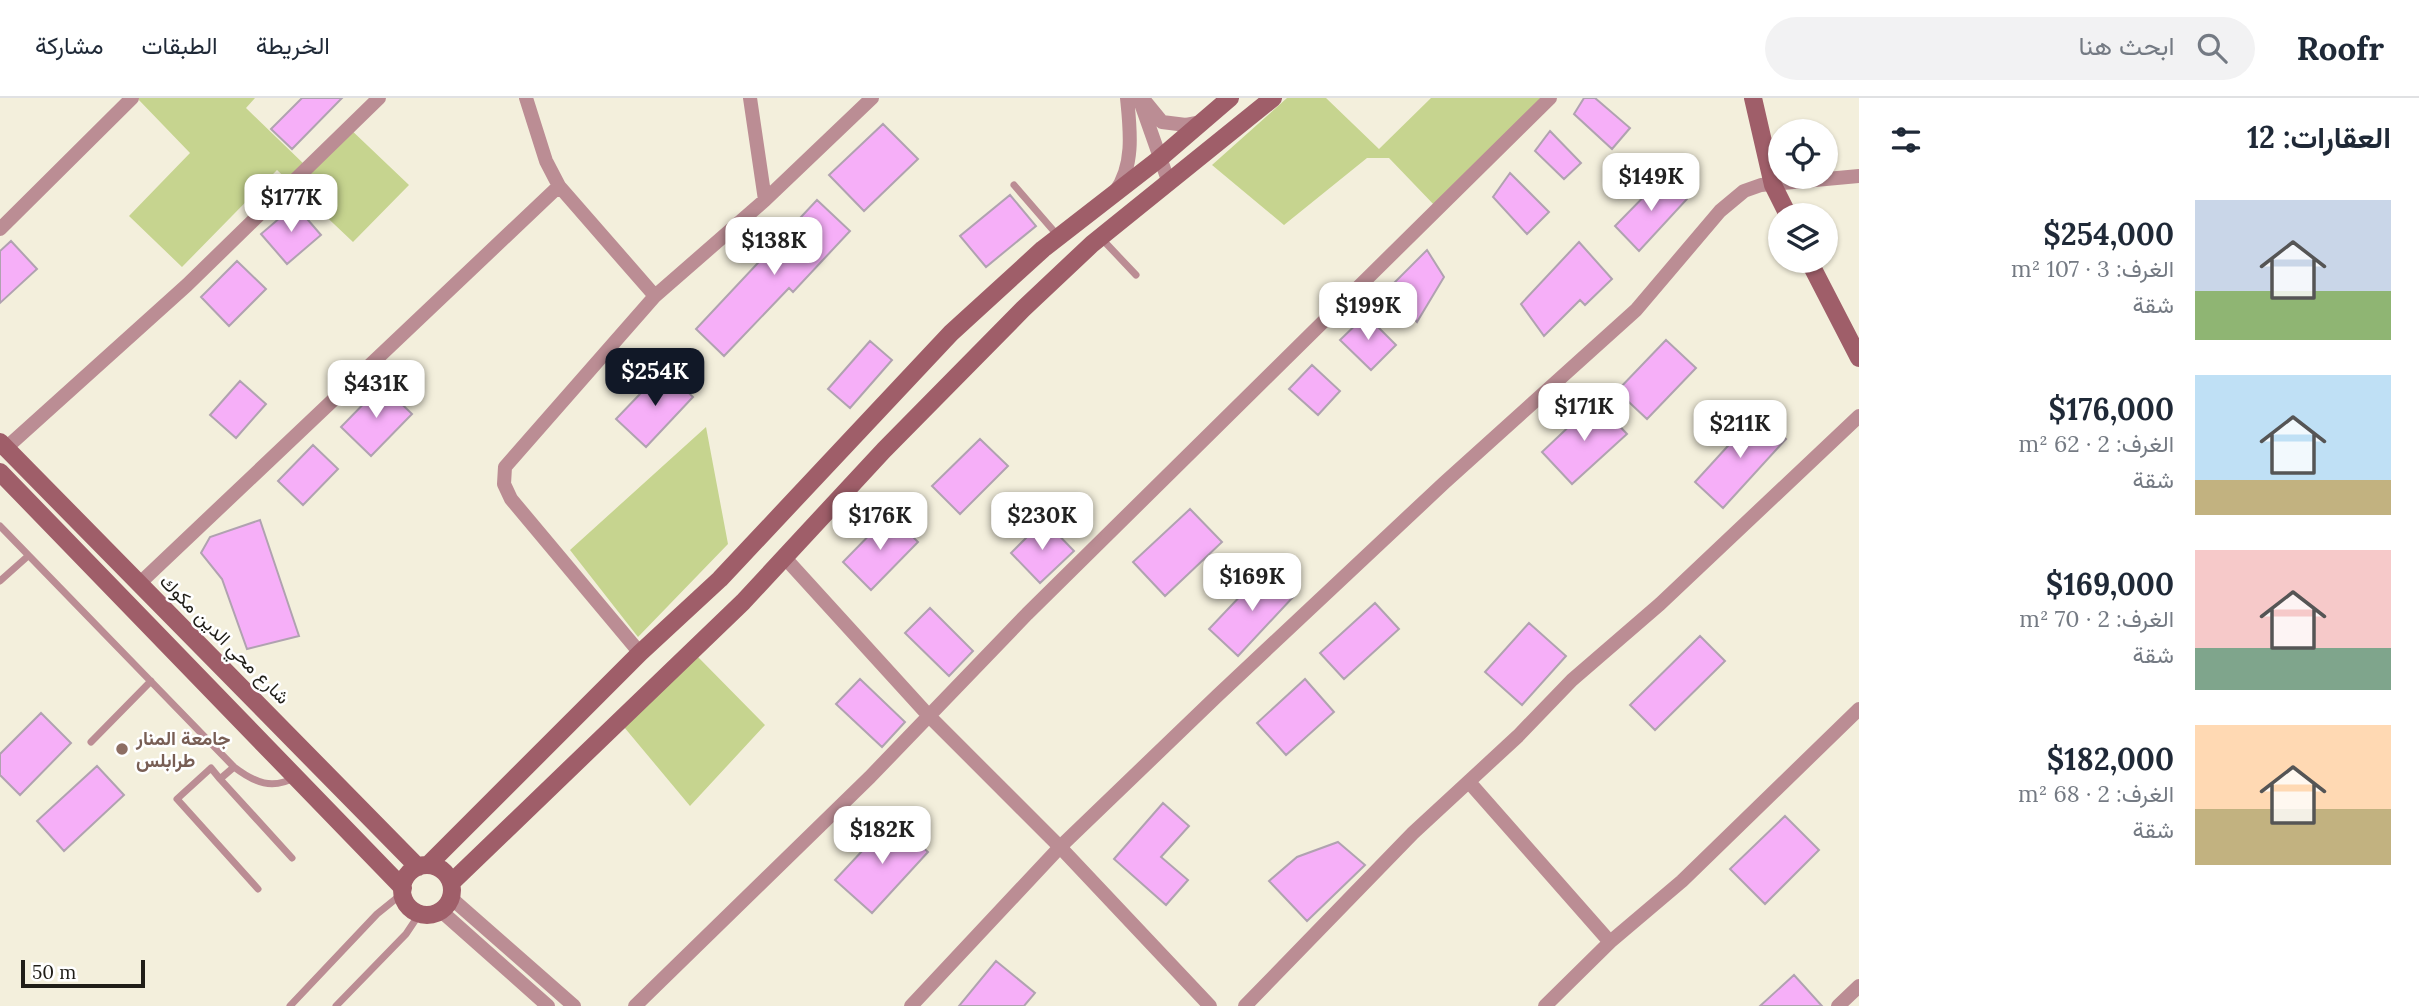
<!DOCTYPE html>
<html lang="ar">
<meta charset="utf-8">
<style>
body{margin:0;font-family:Lora,Vazirmatn,serif;background:#f2f2f3;color:#1f2937;direction:rtl;height:100vh;display:flex;flex-direction:column;font-size:26px;white-space:nowrap}
*{box-sizing:border-box;margin:0}
p{font-size:23px;color:#747a83}
.icon{flex:none;width:38px;height:38px;fill:none;stroke:currentColor;stroke-width:2;stroke-linecap:round;stroke-linejoin:round}
.map{position:relative;flex:1;overflow:hidden;direction:ltr}
.side{display:flex;flex-direction:column;background:#fff;width:560px}
.side>*{flex:none}
.buttons{position:absolute;left:1768px;top:21px;display:grid;gap:14px}
.buttons a{display:grid;place-items:center;width:70px;height:70px;border-radius:50%;background:#fff;box-shadow:0 2px 5px #0004;font-size:35px}
.scale{position:absolute;left:21px;bottom:18px;width:124px;box-sizing:border-box;padding-left:7px;border:4px solid #201e18;border-top:0;font-size:19px;line-height:24px;white-space:nowrap;color:#201e18;-webkit-text-stroke:5px #fff;paint-order:stroke}
.price{position:absolute;translate:-50% -60px;padding:0 16px;border-radius:14px;background:#fff;color:#222;font-size:23px;line-height:46px;filter:drop-shadow(0 2px 4px #0008)}
.price::after{content:'';position:absolute;left:50%;top:42px;width:21px;height:16px;margin-left:-10px;background:inherit;clip-path:polygon(0 0,100% 0,50% 100%)}
.price.active{background:#111827;color:#fff}
ul{padding:0;list-style:none}
li{display:flex;align-items:center;gap:21px;height:175px;padding:0 28px}
li span{display:grid;place-items:center;flex:none;width:196px;height:140px;border-radius:0px;color:#555}
li>.icon{margin-inline-start:auto}
span .icon{width:84px;height:84px;fill:#fffc;stroke-width:1}
li b{font-size:30px}
h2{display:flex;justify-content:space-between;align-items:center;height:84px;padding:0 28px;font-size:30px}
header{display:flex;align-items:center;gap:42px;box-sizing:border-box;height:98px;padding:0 35px;background:#fff;border-bottom:2px solid #e0e1e3}
header strong{font-size:33px}
nav{display:flex;gap:38px;margin-inline-start:auto;font-size:24px}
.search{width:490px;height:63px;background:#f2f2f3;display:flex;align-items:center;gap:18px;box-sizing:border-box;padding:0 24px;border-radius:38px;color:#747a83;font-size:26px}
main{display:flex;flex:1;min-height:0}
.map>svg:first-child{display:block}
.green{fill:#c6d48f}
.building{fill:#f6aff8;stroke:#b0a2b0;stroke-width:2}
.lines{fill:none;stroke-linecap:round;stroke-linejoin:round}
.lane{stroke:#bb8d94;stroke-width:7}
.street{stroke:#bb8d94;stroke-width:14}
.secondary{stroke:#9f5e69;stroke-width:18}
.education-dot{fill:#8d6e63;stroke:#fff;stroke-width:2.5}
.labels{text-anchor:middle;stroke-width:5;stroke-linejoin:round;paint-order:stroke}
.street-label{font-size:19px;fill:#201e18;stroke:#fff}
.education-label{font-size:19px;font-weight:bold;fill:#785e54;stroke:#fff;text-anchor:start}
</style>
<header>
<strong>Roofr</strong>
<div class="search"><svg class="icon" aria-label="search" viewBox="0 0 24 24"><circle cx="10" cy="10" r="6"/><path d="M15 15l6 6"/></svg>ابحث هنا</div>
<nav><a>الخريطة</a><a>الطبقات</a><a>مشاركة</a></nav>
</header>
<main>
<section class="side">
<h2>العقارات: 12<svg class="icon" aria-label="filters" viewBox="0 0 24 24"><path d="M4 7h16M4 17h16"/><circle cx="9" cy="7" r="2"/><circle cx="15" cy="17" r="2"/></svg></h2>
<ul>
<li><span style="background:linear-gradient(#c9d6e8 65%,#8fb573 0)"><svg class="icon" aria-label="home" viewBox="0 0 24 24"><path d="M3 11l9-7 9 7M6 9v11h12V9"/></svg></span><div><b>$254,000</b><p>الغرف: 3 · 107 m²</p><p>شقة</p></div></li>
<li><span style="background:linear-gradient(#bfe0f5 75%,#c2b280 0)"><svg class="icon" aria-label="home" viewBox="0 0 24 24"><path d="M3 11l9-7 9 7M6 9v11h12V9"/></svg></span><div><b>$176,000</b><p>الغرف: 2 · 62 m²</p><p>شقة</p></div></li>
<li><span style="background:linear-gradient(#f6c9c9 70%,#7fa58c 0)"><svg class="icon" aria-label="home" viewBox="0 0 24 24"><path d="M3 11l9-7 9 7M6 9v11h12V9"/></svg></span><div><b>$169,000</b><p>الغرف: 2 · 70 m²</p><p>شقة</p></div></li>
<li><span style="background:linear-gradient(#ffd9b3 60%,#c2b280 0)"><svg class="icon" aria-label="home" viewBox="0 0 24 24"><path d="M3 11l9-7 9 7M6 9v11h12V9"/></svg></span><div><b>$182,000</b><p>الغرف: 2 · 68 m²</p><p>شقة</p></div></li>
</ul>
</section>
<div class="map">
<svg width="1859" height="908" viewBox="0 0 1859 908">
<rect width="100%" height="100%" fill="#f3efdc"/>
<path class="green" d="M137,0h118l-9,10 61,59 40,-41 62,59 -56,57 -76,-72 -95,97 -53,-51 61,-63z
M1287,0h39l53,51 52,-51h118l-112,110 -48,-50h-22l-83,67 -72,-60z
M706,329l22,117 -90,93 -68,-87z
M697,558l68,69 -75,81 -66,-79z"/>
<path class="building" d="M302,0h40l-50,51 -21,-20z
M1584,0h11l35,30 -18,21 -38,-35z
M883,26l35,35 -54,52 -35,-36z
M1550,33l31,32 -17,16 -29,-28z
M1510,75l39,39 -22,22 -34,-37z
M1666,76l21,25 -48,52 -24,-25z
M1010,97l26,31 -50,41 -26,-31z
M817,102l33,31 -57,61 -4,-4 -65,68 -28,-27z
M295,107l26,30 -34,29 -26,-30z
M11,143l26,28 -37,34v-52z
M1579,144l33,37 -27,26 -5,-5 -36,36 -23,-32z
M1427,152l17,27 -27,45 -29,-33z
M237,163l29,28 -37,37 -28,-29z
M1366,217l30,30 -25,25 -31,-30z
M1666,242l30,28 -49,51 -30,-28z
M870,243l22,19 -42,48 -22,-19z
M1312,267l28,26 -22,24 -29,-26z
M664,271l29,28 -47,50 -30,-28z
M240,283l26,23 -30,34 -26,-23z
M382,287l30,29 -41,42 -30,-29z
M1596,303l31,33 -55,50 -30,-32z
M1758,315l28,26 -63,69 -28,-26z
M980,341l28,27 -48,48 -28,-28z
M313,347l25,24 -35,36 -25,-24z
M1190,411l32,33 -57,54 -32,-34z
M890,416l28,28 -47,48 -28,-28z
M260,422l39,116 -52,13 -25,-70 -21,-26 9,-16z
M1044,422l30,31 -34,32 -29,-30z
M1266,471l28,27 -56,60 -29,-27z
M1375,505l24,26 -55,50 -24,-26z
M930,510l43,43 -24,25 -44,-43z
M1529,525l37,33 -44,49 -37,-33z
M1700,538l25,25 -70,69 -25,-25z
M860,581l45,43 -23,25 -46,-43z
M1305,581l29,33 -48,43 -29,-32z
M41,615l30,30 -51,52 -20,-20v-21z
M97,668l27,29 -60,56 -27,-30z
M1163,705l26,23 -28,31 27,23 -22,25 -52,-46z
M1785,718l34,34 -54,54 -35,-35z
M892,721l36,33 -56,61 -37,-33z
M1338,744l27,23 -58,56 -38,-40 28,-24z
M996,863l39,32 -11,13h-65z
M1794,877l28,31h-62z"/>
<g class="lines">
<path class="lane" d="M1014,87l45,52
M1101,140l35,37
M0,428l234,241c21,16 38,23 62,10
M0,483l28,-25
M91,644l60,-61
M234,669l-14,12 -9,-11 -34,31 81,90
M220,681l72,79
M290,908l87,-92 26,-21
M336,908l70,-72 14,-21"/>
<path class="street" d="M526,0l20,63 13,25 96,110
M750,0l15,102
M1139,0l30,85
M1144,2l18,22 24,3 16,-3
M1115,94c20,-26 15,-64 12,-94
M0,131l132,-131
M6,350l181,-163 192,-187
M786,461l143,157 131,131 150,159
M140,485l419,-397
M640,555l-129,-154 -7,-15 1,-17 150,-171 110,-96 107,-102
M1469,684l141,160
M451,800l123,108
M441,813l107,95
M635,908l235,-229 157,-163 523,-516
M911,908l149,-159 157,-151 227,-213 192,-173 84,-99 24,-20 17,-6 98,-9
M1245,908l168,-173 105,-97 54,-56 88,-76 199,-188
M1545,908l65,-64 72,-61 177,-172
M1838,908l21,-20"/>
<path class="secondary" d="M1753,0l20,87 15,30
M1809,163l50,97
M0,344l418,425
M0,374l403,416
M428,767l212,-212 80,-74 231,-246 92,-84 116,-90 71,-61
M402 792a25 25 0 1 1 50 0a25 25 0 1 1-50 0Z
M451,785l292,-281 141,-152 139,-141 69,-65 181,-146"/>
</g>
<circle class="education-dot" cx="122" cy="651" r="7"/>
<g class="labels">
<g class="street-label">
<text transform="translate(225 541) rotate(45)" y="7">شارع محي الدين مكوك</text>
</g>
<g class="education-label">
<text x="136" y="647">جامعة المنار<tspan x="136" dy="22">طرابلس</tspan></text>
</g>
</g>
</svg>
<div class="buttons">
<a><svg class="icon" aria-label="locate" viewBox="0 0 24 24"><circle cx="12" cy="12" r="6"/><path d="M12 2v4M12 18v4M2 12h4M18 12h4"/></svg></a>
<a><svg class="icon" aria-label="layers" viewBox="0 0 24 24"><path d="M12 4l9 5-9 5-9-5zM3 14l9 5 9-5"/></svg></a>
</div>
<div class="scale">50 m</div>
<b class="price" style="left:1651px;top:115px">$149K</b>
<b class="price" style="left:291px;top:136px">$177K</b>
<b class="price" style="left:774px;top:179px">$138K</b>
<b class="price" style="left:1368px;top:244px">$199K</b>
<b class="price active" style="left:655px;top:310px">$254K</b>
<b class="price" style="left:376px;top:322px">$431K</b>
<b class="price" style="left:1584px;top:345px">$171K</b>
<b class="price" style="left:1740px;top:362px">$211K</b>
<b class="price" style="left:880px;top:454px">$176K</b>
<b class="price" style="left:1042px;top:454px">$230K</b>
<b class="price" style="left:1252px;top:515px">$169K</b>
<b class="price" style="left:882px;top:768px">$182K</b>
</div>
</main>
